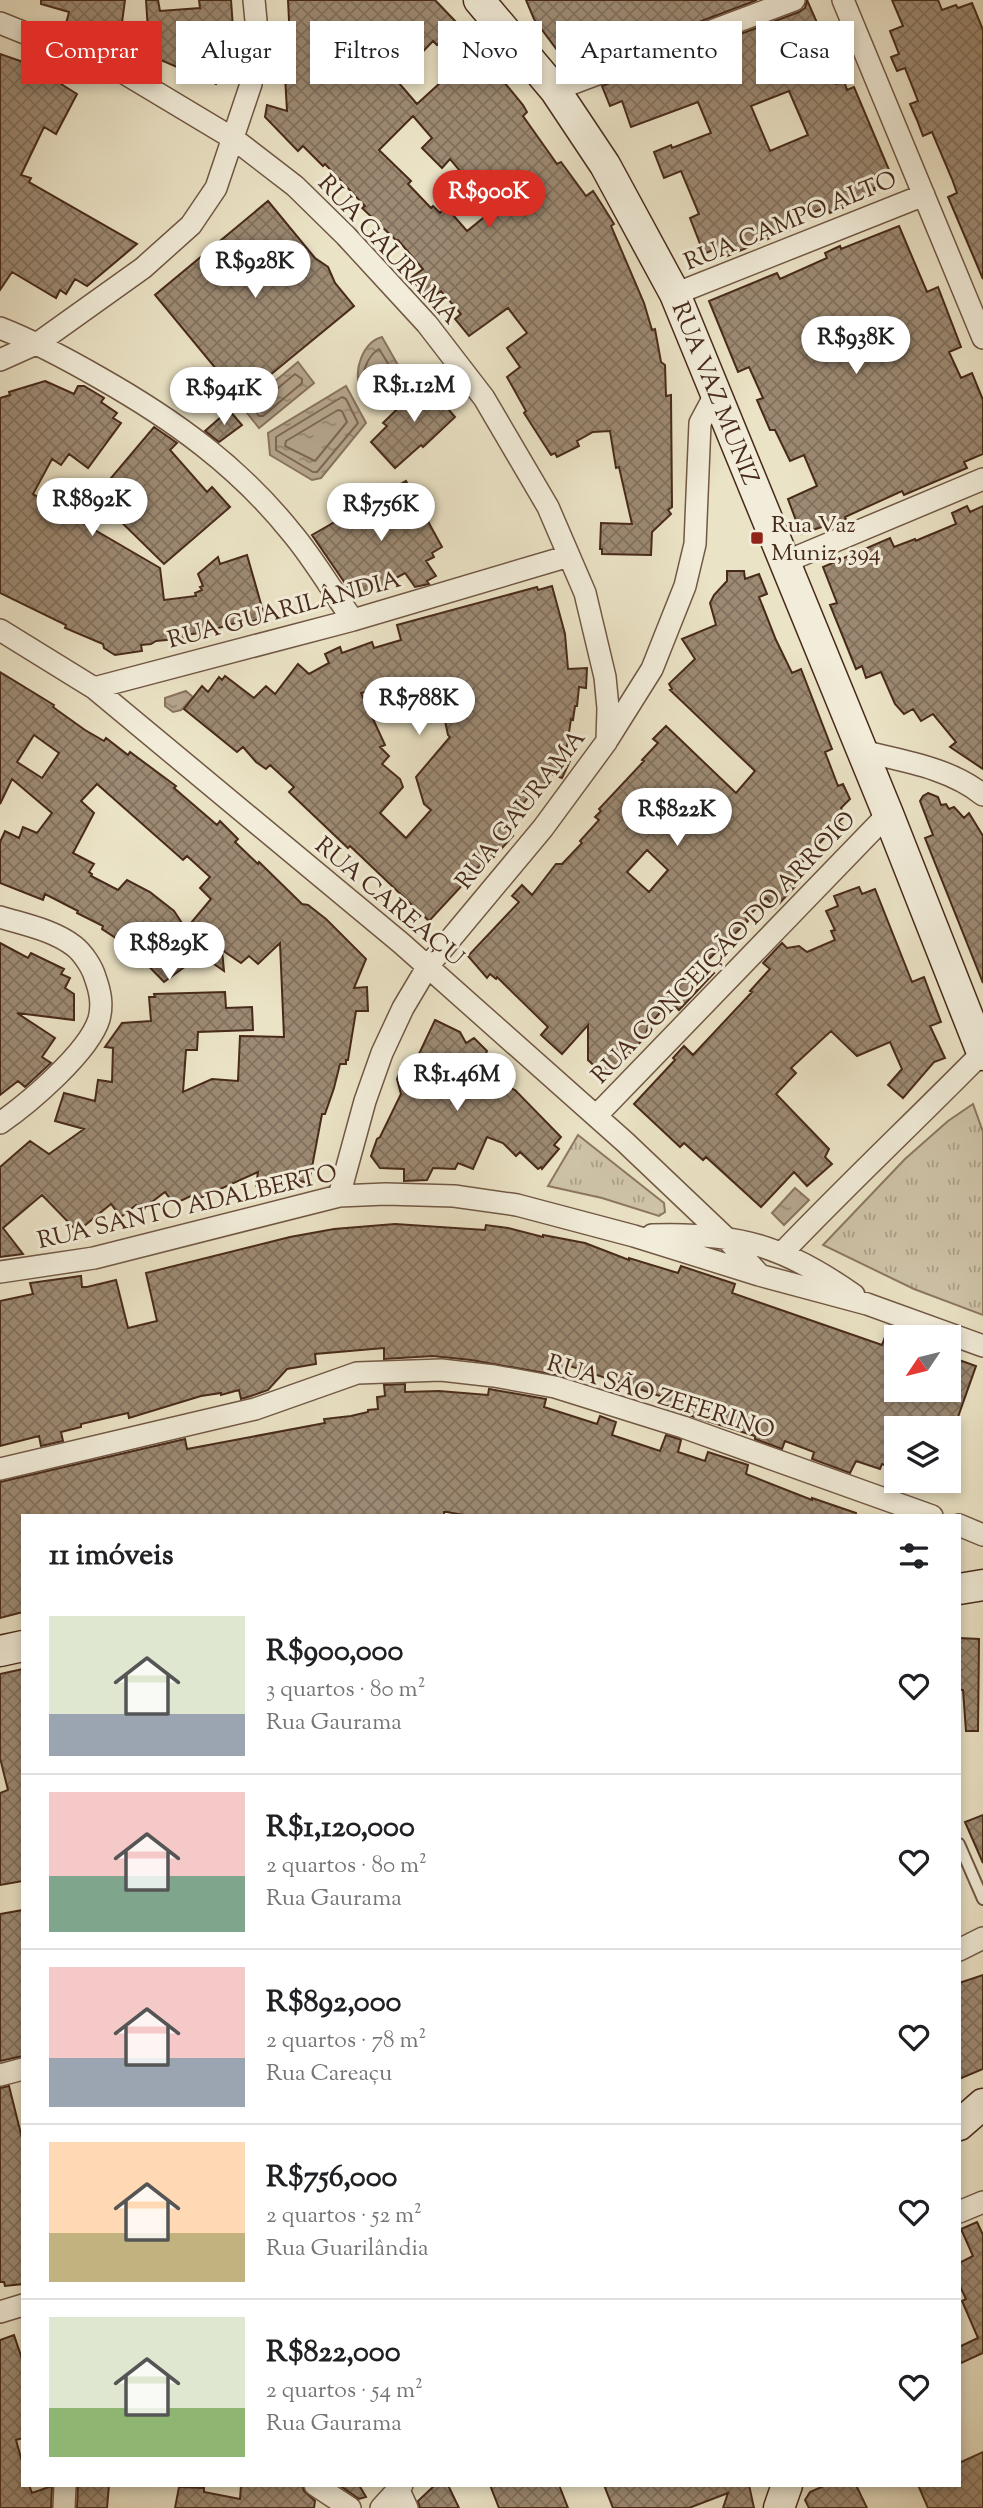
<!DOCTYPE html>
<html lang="pt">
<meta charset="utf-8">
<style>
body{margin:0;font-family:"Sorts Mill Goudy",serif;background:#f6f6f6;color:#202124;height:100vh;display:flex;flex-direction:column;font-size:26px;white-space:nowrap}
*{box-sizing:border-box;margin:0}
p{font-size:23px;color:#757577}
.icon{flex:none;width:38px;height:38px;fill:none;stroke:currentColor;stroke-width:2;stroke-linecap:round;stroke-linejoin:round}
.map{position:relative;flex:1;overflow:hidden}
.side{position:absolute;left:21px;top:1514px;width:940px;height:973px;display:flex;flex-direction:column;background:#fff;border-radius:0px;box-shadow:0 4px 10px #0003}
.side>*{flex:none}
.guide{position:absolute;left:21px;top:21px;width:942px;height:63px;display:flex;gap:14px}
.needle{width:46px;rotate:235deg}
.buttons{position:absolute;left:884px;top:1325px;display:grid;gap:14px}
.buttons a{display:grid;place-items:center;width:77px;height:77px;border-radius:0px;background:#fff;box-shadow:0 4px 10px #0003;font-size:35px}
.price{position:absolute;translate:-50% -60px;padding:0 16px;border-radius:24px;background:#fff;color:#222;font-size:23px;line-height:46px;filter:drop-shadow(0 2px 4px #0008)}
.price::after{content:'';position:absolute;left:50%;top:42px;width:21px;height:16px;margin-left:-10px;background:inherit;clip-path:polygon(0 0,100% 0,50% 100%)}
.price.on{background:#d93025;color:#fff}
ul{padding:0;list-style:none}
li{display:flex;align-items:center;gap:21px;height:175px;padding:0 28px}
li+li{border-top:2px solid #e0e0e0}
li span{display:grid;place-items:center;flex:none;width:196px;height:140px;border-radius:0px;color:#555}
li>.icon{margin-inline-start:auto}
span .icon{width:84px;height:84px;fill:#fffc;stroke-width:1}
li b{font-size:30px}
h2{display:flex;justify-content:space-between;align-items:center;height:84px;padding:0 28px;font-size:30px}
.pill{padding:0 24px;border-radius:0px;background:#fff;box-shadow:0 4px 10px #0003;font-size:24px;line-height:63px}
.pill.on{background:#d93025;color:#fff}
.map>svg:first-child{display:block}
.park{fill:url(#park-tufts);stroke:#8c7762;stroke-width:2}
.water{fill:url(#water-ripples);stroke:#89735e;stroke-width:2}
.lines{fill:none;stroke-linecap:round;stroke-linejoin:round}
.shore{stroke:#7e6753;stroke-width:2}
.building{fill:url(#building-cross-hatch);stroke:#482a1a;stroke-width:2;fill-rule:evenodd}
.lane-casing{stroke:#715845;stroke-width:14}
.street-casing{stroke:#715845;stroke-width:24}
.secondary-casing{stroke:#482a1a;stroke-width:33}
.lane{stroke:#f2edda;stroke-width:10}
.street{stroke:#f2edda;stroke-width:21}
.secondary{stroke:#f2edda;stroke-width:30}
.poi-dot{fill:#8f2418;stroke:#f2edda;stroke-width:2.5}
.labels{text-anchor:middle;stroke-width:6;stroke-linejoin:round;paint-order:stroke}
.street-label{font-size:24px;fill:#482a1a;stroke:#f2edda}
.poi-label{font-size:24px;fill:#482a1a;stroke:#f2edda;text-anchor:start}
</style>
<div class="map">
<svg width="983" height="2508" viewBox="0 0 983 2508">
<defs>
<pattern id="park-tufts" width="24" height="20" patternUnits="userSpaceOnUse" patternTransform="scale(1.75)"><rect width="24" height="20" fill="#cfc4a9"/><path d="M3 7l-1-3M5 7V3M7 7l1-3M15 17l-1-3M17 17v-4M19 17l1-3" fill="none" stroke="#aa9f89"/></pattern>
<pattern id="water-ripples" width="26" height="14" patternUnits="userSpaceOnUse" patternTransform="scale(1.75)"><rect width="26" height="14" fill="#b4a48c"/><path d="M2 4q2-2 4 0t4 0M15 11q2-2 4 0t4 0" fill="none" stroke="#948672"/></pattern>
<pattern id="building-cross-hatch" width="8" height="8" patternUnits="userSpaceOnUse" patternTransform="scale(1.75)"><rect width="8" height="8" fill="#9d8a73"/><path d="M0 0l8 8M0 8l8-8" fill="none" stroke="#82715e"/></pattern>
</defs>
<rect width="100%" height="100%" fill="#ebe3c6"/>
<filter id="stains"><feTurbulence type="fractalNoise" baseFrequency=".00286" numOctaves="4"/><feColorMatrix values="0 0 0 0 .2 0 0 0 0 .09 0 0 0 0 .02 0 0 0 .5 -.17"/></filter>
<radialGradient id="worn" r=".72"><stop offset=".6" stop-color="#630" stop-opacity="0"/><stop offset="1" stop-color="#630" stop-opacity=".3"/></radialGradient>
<path class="park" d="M973,1104l10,28v183l-69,-26 -91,-44 82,-86 43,-38z
M578,1135l86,68 1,9 -6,4 -57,-18 -54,-12z"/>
<path class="water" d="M382,337l25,44v6l-18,10 -28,-9c-9,-16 2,-46 21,-51z
M298,362l16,21 -55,45 -16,-20z
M346,386l20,37 -45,55 -9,2 -42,-25 -2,-22z
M186,691l7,6 -12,13 -8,2 -8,-6v-8z
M795,1188l14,12 -25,25 -12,-12z"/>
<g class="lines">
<path class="shore" d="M379,349l20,32 -9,9 -24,-8 -3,-4c1,-11 6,-23 16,-29z
M295,374l7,5v4l-39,33h-4l-4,-5v-4z
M342,397l4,2 12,24 -41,49h-4l-37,-22v-13z
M338,410l4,1 5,11 -32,39 -30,-15 1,-5z"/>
</g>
<path class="building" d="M41,0h84l-4,30 -26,-4 -2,9 -27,-11 3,-12 -28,-8z
M146,0h12l2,11 40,-3 -1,-8h32l3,42 -18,42 -55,-24 -11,1z
M288,0h147l23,24 -21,21 -4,-4 -23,24 2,3 -14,14 19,22 58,-53 16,19 4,1 28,34 4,7 -4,4 34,48 4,-2 25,34 7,-5 11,17 10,16 -3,2 33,77 8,27 3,-1 6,33 4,3 1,31 5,-1 1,112 -4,3 3,4 -19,18 -1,23 -49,-1v-5h-2l1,-26 31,1 -13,-57 -3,1 -6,-37 -17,1 -16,9 2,5 -22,11 -2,-4 -4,2 -27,-42 2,-2 -19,-34 13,-10 -13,-19 20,-15 -19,-25 -39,28 -14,-17 6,-5 -20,-23 -12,9 -18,-22 12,-9 -25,-29 -1,1 -35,-33 3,-2 -40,-42 -2,2 -20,-20 -5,5 -33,-34 2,-12 20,6 -4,-71h7zM413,116l19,22 -10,10 20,20 8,-9 43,51 -26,21 -21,-24 -6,6 -7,-7 -2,2 -23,-24 3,-3 -32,-31z
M526,0h231l-169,64 -6,-14 -19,8 -29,-39z
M807,0l23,52 -9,5 15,27 8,-3 3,9 7,-3 35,83 -12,4 4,11 -7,3 1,3 -26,11 1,3 -20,8 -3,-6 -29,11 3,7 -76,32 -5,-10 -16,7 -14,-36 9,-4 -18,-43 -17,7 -10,-26 17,-7 1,3 39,-15 -13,-31 -67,25 -9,-26 -12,5 -8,-20 197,-74 6,-4zM789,91l19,44 -38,16 -19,-45z
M892,0h46l4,10 14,-5 2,3 14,-5 11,27v249l-35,-82 9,-4 -5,-14 -20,-47 -9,4 -6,-16 -7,-16 8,-3 -13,-33 -8,3 -6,-14 8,-3 -9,-23 13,-5z
M0,54l26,9 3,-9 30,10 -3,9 9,4 -4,7 16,10 -21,40 -12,-7 -23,48 10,3 -2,4 108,62 -50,42 -12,-7 -9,15 -6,-4 -4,8 -44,-26 -12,18z
M268,201l47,57 13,9 7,16 19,23 -113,93 -86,-104z
M899,226l28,66 11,-5 23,60 -12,5 12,26 11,-5 11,27v54l-19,8 3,6 -63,27 -2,-4 -57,26 1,2 -45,15 -13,-35 29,-13 -13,-31 -14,6 -15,-31h-5l-13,-30 6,-2 -14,-31 -11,5 -29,-71 68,-28 3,6 47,-21 -2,-5 15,-7 1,3z
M431,376l10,14v11l14,16 -32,30 -2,-2 -26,23 -24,-26 16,-16 -4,-3z
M45,381l29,13 4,-8h6l20,12 -3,4 16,11 -4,5 8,5 -33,45 -19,-14 -8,11 -9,-6 -19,35 127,74 4,32 32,-4 -1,-3 7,-3 -2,-3 3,-1 -5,-12 20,-17 2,7 27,-9 18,63 -23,6v-3l-37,11 -19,3v3l-30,3 -5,3 -10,1 1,6 -27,4 -11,-7 -1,-4 -38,-16 1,-3 -66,-32v-195l10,-3 -1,-3z
M229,410l13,15 -23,17 -14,-11z
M154,427l23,16 -7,7 37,42 5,-5 18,20 -66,57 -59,-58 6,-6 -11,-9z
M406,481l36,66 -10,6 2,4 -8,4 10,15 -9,5 2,3 -14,3 -10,-14 -44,24 -14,-11 -35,-51z
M967,506l3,6 13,-6v263l-33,-22 6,-5 -23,-28 -12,7 -8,-12 -9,5 -9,-10 -14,-32 -15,6 -4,-12 -6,3 -26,-64 7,-2 -14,-36 67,-29 4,9 21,-8 1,2 4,-2 36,-15 -4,-11z
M727,571h17l1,8 14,-5 8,20 -8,3 17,43 16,33 9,-4 31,80 -7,3 13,34 5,-2 7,15 -9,9 4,8 -7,6 6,5 -12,14 -6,-5 -30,33 8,8 -29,31 -9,-10 -20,21 2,2 -44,43 10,9 -35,37 -9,-8 -22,24 -3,11 -32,35 -10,2 -15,-14v-35l-26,29 -21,-19 7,-8 -51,-50 -1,2 -6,-5 -3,4 -19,-22 51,-54 -7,-6 10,-11 10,10 24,-31h6l20,-21 -2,-2 19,-21 -4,-3 6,-6 -2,-2 45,-48 -2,-1 16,-17 -5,-4 13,-13 70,67 19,-22 -85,-81 2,-1 -3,-5 26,-25 -13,-20 34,-14 -6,-22 4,-8 13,-14zM647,850l21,20 -19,22 -22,-20z
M552,586l13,48 3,35 19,-1 -1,20 -7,-1 -2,19h-2l-2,14 -2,-1 -6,40 5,2 -8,17 -12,-4 -11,21 -6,-4 -29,38 9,7 -31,34 -3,-3 -50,54 -79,-75 -2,2 -59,-56 5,-5 -24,-22 -4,4 -10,-7 -13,-15 -6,5 -53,-43 18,-23 6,6 11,-15 3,3 3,-4 29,22 12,-12 9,8 23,-30 11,10 20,-11 -4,-9 15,-7 2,6 30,-11 2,6 27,-8 -4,-15 140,-38 1,3zM392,685l8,30 28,-9 1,4 13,-3 6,28 2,2 -34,40 8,27 7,6 -25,28 -26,-25 23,-26 -3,-8 -18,-15 7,-8 -9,-9 5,-2 -24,-52z
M0,672l54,33 -1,2 4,3 28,20 19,11 2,-3 22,17 2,-3 46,34 -2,2 43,37 3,-4 18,18 -3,3 23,22 1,-2 43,42 6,1 18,14 40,40 -12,29 13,-1 1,24h-12l-8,49h-2v4h-6l-6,24 -9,26h-3l-13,69 -28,-6 -3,13 -22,-4 2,-14 -60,27 -3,-5 -21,10 -9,-12 -25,19 -4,-6 -15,12 -10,-13 -27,22 -2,-1 -7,4 -33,-34 -39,33 20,26 -23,3v-90l30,-26 19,13 35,-25 -29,-8 9,-28 31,8 3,-21 14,2 1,-34 -8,-1 17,-24 29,-2 -2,-24h6l-1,-3 71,-2 1,16 26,-1 1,23 -55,2 -1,18h-11l-3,42 29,-13 26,2 2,-45 44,1 -4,-94 -22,21 -9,-8 -8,7 -19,-13 2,21 -23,-16 -37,27 -33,-34 -29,-19 1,-3 -26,-13 1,-2 -33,-17 -2,6 -43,-17v-41l5,-11 14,7 4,-11 14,6 15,-20 -40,-34 -12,25zM34,735l25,18 -17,25 -25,-16zM97,784l86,76 4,-4 23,21 -10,11 11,11 -25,30 -12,-18 -24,-19 -23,-12 -9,10 -27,-14 1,-2 -3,-2 5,-8 -21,-11 21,-40 -13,-12z
M928,793l10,4 3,8 5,-1 3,5 5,-2 10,11 5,-5 14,23v147l-58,-145 8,-3 -13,-34 3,-5z
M859,887l3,7 13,-5 37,93 12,-5 17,45 -11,4 15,32 -11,4 -31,36 -15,-13 14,-16 -12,-27 -33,14 -26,-25 -40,37 5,5 -20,21 53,55 -4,8 7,7 -25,22 -13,-14 -33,35 -55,-50 -3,3 -19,-17 -4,4 -46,-43 41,-44 -2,-2 11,-12 9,9 59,-63 -2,-1 20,-22 -7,-6 19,-20 5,5 12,-2 8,6 28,-12 -4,-9 4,-1 -9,-19 12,-5 -4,-10z
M0,943l28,15 3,-5 33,16 -3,5 9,4 -5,10 9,6v26l-57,-7 38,25 -13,19 9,6 -26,24 -7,-6 -18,14z
M435,1020l25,12 6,11 8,-5 13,13 -8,18 23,10 -2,4 15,7 46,47 -7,8 5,4 -17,20 -1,-2 -3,2 -18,-17 -4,4 -13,-13 -16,-6 -14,32 -15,-6 -3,6 -22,-1 -6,12 -23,1v-12l-24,-1 -9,-12 6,-17 3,-2 21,-43 -4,-15 2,-5 22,-12 -3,-6z
M395,1224l90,6 1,-5 22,3 35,9v-2l42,8 44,17v-2l49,15 3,-7 54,18 -3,9 150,52 7,-19 7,2v62h52v-34l28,10 -23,65h-5v-3h-37l-15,-5v46l-14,-5 -2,5 -24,-8 -6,12 -38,-14 2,-7 -29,-11 -3,8 -27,-10v-3l-92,-29 3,-9 -96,-32 -3,11 -96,-17 -38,-4 -49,3v-11l-69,6 1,10 -29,5 -19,21 -17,6 -10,3 -2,-9 -18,5v-2l-20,3 -72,22 -1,-5 -47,11v3l-20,5 2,9 -22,5 -2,-10 -39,10v-145l33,-7 -3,-11 51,-7 1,11h5l29,-7 12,48 29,-7 -11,-48 144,-36 44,-8z
M405,1384v8l34,-1 49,4 1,-6 57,10 -2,8 53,17 3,-8 16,6 -4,13 48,16 6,-16 13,4 2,1 -3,12 27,9 3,-9 40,13 -2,9 66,26v-2l44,15v3h-387l-22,-4h-3v4h-421v96l-23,6v-136l185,-43 2,10 138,-26 -1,-4 27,-3 17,-4v-2l10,-1 -1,-12 8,-1 -1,-11z
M959,1638l20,1 -1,92h-12l-3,-41h-4z
M23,1669v212l-23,4v-92l8,-3 -8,-32v-84z
M983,1815v48l-18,-41z
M23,1910v146l-23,5v-147z
M983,1975v94l-24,10v-96z
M9,2086l14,56v142l-18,2 -1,-4h-4v-194z
M977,2222l6,13v118l-24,11v-17l19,-9 -16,-37 4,-2 -7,-15v-21l14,-7 -12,-27z
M14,2335l9,27v76l-7,2 7,25v20h6l3,8 20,-7 -1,22h-51v-168z
M983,2452v56h-55l-10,-23h41v-22z
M78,2485h31l-2,23h-30z
M241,2485h61l2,6 11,10 -1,7h-139l4,-21 25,1v4l36,7z
M339,2485h20l7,12 -7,2z
M435,2485h13l11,23h-39l-2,-7z
M490,2485h69l9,23h-69z
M604,2485h145l5,23h-31l5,-15 -39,15h-76z
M826,2485h30l11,23h-58l-4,-8 5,-8z"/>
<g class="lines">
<g class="lane-casing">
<path id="lane" d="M959,1844l24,55"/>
</g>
<g class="street-casing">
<path id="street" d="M843,0l140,338
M0,23l124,50 110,66 61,47 51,50 81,88 57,74 64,109 37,86 20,84 3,31 -1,33 -64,87 -115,138 -25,42 -21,45 -17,48 -26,95
M555,90l239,-90
M675,294l249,-99
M0,328c36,14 67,31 100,50 74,42 138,88 191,154 23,27 41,59 62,88
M0,360l38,-17 105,-75 48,-43 25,-37 35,-104 5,-63 -2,-21
M785,562l198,-83
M0,630l94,58 307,255 224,199 100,95 33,36
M94,688l259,-68 216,-64
M608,739l44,-70 33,-83 10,-42 5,-121 16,-30
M862,751c41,10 88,17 121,44
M0,917c26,8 53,13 74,29 9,7 18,21 21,31 5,14 8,27 4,42 -10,33 -70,84 -99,104
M596,1116l292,-302
M652,1235c85,-3 132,11 202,60
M782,1253c65,-68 134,-133 200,-200
M0,1272l94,-14 245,-62 47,-2 68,2 63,9 117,31 125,39 108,29 116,42
M0,1469l255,-60 102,-36 84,-3 53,6 61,11 128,40 249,89
M959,1525l24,10
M959,1950l24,-12
M0,2075l23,-6
M959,2212l24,-10
M0,2312l23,-7
M315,2485l35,23
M398,2488l9,20
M64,2508l1,-23
M381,2508l21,-23"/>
</g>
<g class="secondary-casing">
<path id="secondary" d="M479,0l76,90 50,75 70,129 213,520 95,241
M959,1589l24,-4
M0,1651l23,-5
M959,2125l24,-21
M779,2508l8,-23"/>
</g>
<use href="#lane" class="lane"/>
<use href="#street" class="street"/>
<use href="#secondary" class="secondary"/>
</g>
<rect class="poi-dot" x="750" y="531" width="14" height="14" rx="3.5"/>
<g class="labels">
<g class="street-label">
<text transform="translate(790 220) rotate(-22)" y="8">RUA CAMPO ALTO</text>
<text transform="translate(389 249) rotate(47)" y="8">RUA GAURAMA</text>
<text transform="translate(716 393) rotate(68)" y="8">RUA VAZ MUNIZ</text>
<text transform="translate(284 609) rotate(-15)" y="8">RUA GUARILÂNDIA</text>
<text transform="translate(520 809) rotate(-52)" y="8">RUA GAURAMA</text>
<text transform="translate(390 901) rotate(40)" y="8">RUA CAREAÇU</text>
<text transform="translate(723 947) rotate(-46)" y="8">RUA CONCEIÇÃO DO ARROIO</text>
<text transform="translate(187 1206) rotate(-13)" y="8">RUA SANTO ADALBERTO</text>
<text transform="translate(661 1396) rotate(17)" y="8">RUA SÃO ZEFERINO</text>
</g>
<g class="poi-label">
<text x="771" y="532">Rua Vaz<tspan x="771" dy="28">Muniz, 394</tspan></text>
</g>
</g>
<rect width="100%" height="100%" filter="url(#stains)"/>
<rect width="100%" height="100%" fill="url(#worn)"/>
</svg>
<div class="buttons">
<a><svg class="needle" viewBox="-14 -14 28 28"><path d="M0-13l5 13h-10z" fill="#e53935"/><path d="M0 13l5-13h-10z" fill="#757577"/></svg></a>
<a><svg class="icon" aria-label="layers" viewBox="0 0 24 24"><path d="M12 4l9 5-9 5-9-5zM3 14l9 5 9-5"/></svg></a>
</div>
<b class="price on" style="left:489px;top:230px">R$900K</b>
<b class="price" style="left:255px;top:300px">R$928K</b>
<b class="price" style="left:856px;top:376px">R$938K</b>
<b class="price" style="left:414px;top:424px">R$1.12M</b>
<b class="price" style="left:224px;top:427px">R$941K</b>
<b class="price" style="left:92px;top:538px">R$892K</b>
<b class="price" style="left:381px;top:543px">R$756K</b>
<b class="price" style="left:419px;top:737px">R$788K</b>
<b class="price" style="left:677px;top:848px">R$822K</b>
<b class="price" style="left:169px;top:982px">R$829K</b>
<b class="price" style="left:457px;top:1113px">R$1.46M</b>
<div class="guide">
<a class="pill on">Comprar</a>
<a class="pill">Alugar</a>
<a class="pill">Filtros</a>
<a class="pill">Novo</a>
<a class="pill">Apartamento</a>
<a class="pill">Casa</a>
</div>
<section class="side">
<h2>11 imóveis<svg class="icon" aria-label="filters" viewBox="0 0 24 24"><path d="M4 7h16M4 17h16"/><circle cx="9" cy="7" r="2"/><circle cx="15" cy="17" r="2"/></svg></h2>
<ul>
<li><span style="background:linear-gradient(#dfe7d0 70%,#9aa5b1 0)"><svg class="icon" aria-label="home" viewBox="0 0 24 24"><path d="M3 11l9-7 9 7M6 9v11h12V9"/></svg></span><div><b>R$900,000</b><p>3 quartos · 80 m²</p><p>Rua Gaurama</p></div><svg class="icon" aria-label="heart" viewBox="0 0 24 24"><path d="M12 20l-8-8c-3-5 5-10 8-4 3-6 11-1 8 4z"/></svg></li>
<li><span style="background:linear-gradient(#f6c9c9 60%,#7fa58c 0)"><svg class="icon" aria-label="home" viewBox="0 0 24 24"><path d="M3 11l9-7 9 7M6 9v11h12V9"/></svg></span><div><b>R$1,120,000</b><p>2 quartos · 80 m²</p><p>Rua Gaurama</p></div><svg class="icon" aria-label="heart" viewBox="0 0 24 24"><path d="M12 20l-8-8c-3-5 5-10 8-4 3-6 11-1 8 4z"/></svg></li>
<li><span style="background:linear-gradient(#f6c9c9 65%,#9aa5b1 0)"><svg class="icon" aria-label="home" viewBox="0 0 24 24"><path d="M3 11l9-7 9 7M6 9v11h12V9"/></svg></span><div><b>R$892,000</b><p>2 quartos · 78 m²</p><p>Rua Careaçu</p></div><svg class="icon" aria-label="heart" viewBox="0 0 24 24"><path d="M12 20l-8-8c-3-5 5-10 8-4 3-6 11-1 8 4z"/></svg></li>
<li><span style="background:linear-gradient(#ffd9b3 65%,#c2b280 0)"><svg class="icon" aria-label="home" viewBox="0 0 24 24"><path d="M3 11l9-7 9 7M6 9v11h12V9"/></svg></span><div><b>R$756,000</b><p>2 quartos · 52 m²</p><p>Rua Guarilândia</p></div><svg class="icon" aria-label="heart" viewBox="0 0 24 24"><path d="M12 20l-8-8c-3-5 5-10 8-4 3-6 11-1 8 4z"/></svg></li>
<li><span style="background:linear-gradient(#dfe7d0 65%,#8fb573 0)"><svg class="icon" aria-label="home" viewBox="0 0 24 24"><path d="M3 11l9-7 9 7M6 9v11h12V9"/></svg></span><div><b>R$822,000</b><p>2 quartos · 54 m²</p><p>Rua Gaurama</p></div><svg class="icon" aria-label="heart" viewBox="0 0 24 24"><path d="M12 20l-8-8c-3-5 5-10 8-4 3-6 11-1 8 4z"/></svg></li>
</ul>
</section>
</div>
